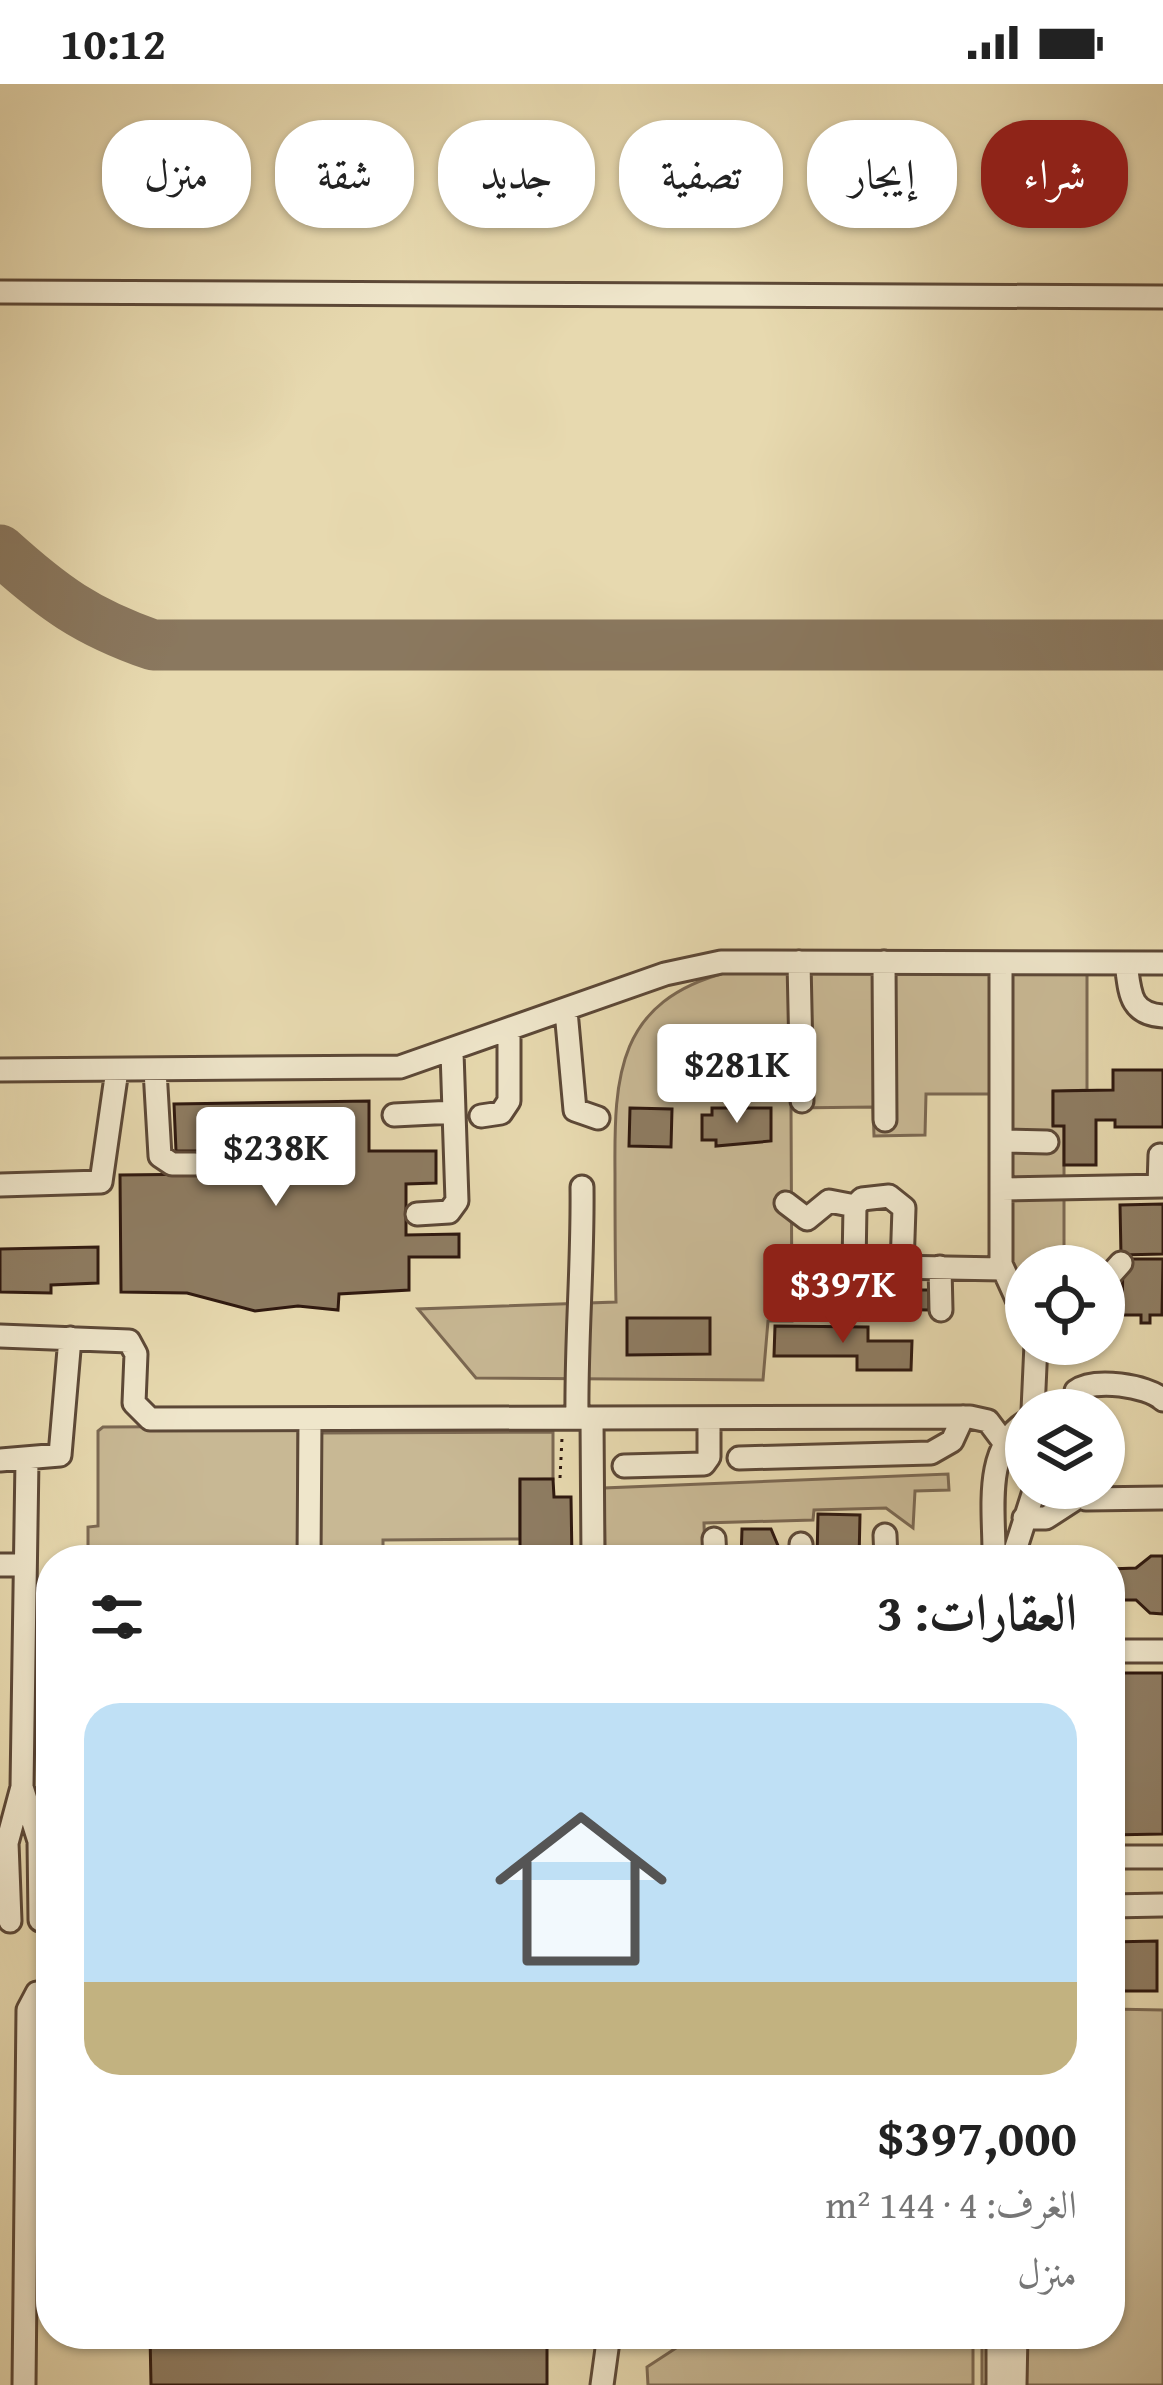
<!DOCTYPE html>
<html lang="ar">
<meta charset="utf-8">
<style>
body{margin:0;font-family:"Gentium Book Plus",Amiri,serif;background:#f2f2f2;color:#222;direction:rtl;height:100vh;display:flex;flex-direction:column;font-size:45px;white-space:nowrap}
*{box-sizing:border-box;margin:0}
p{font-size:39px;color:#767676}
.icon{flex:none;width:66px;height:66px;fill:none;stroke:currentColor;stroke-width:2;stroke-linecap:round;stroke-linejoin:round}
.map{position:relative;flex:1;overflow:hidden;direction:ltr}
.panel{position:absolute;left:36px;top:1461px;width:1089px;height:804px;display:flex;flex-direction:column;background:#fff;border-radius:48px;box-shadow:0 3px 9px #0004;direction:rtl}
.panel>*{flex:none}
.top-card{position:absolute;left:36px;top:36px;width:1092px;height:108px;direction:rtl;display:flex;gap:24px}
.controls{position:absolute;left:1005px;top:1161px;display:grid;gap:24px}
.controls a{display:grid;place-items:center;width:120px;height:120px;border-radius:50%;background:#fff;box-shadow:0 3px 9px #0004;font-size:60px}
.price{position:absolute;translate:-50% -102px;padding:0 27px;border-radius:12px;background:#fff;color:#222;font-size:39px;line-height:78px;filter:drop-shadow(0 3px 6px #0008)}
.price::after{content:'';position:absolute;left:50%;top:72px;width:36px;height:27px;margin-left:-18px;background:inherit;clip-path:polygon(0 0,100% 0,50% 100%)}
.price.active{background:#8f2418;color:#fff}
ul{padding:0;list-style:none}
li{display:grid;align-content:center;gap:24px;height:636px;padding:0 48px}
li span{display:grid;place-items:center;height:372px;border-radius:36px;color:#555}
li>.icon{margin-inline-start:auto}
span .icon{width:216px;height:216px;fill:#fffc;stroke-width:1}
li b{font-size:51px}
h2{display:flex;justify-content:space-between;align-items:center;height:144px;padding:0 48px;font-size:51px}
.pill{padding:0 42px;border-radius:48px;background:#fff;box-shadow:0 3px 9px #0004;font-size:42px;line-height:108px}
.pill.active{background:#8f2418;color:#fff}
.status{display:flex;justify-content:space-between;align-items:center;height:84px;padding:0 60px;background:#fff;direction:ltr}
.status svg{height:33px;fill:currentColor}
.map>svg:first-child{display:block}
.green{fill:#c8b894;stroke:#7b6852;stroke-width:3}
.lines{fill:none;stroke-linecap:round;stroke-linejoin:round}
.taxiway{stroke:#8a785f;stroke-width:51}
.building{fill:#8e7c62;stroke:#2e180f;stroke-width:3}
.minor-casing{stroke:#5c4837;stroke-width:27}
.path{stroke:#2e180f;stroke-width:3;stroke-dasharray:3 6;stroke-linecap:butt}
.minor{stroke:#efe6cb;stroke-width:21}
</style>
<div class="status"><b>10:12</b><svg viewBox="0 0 49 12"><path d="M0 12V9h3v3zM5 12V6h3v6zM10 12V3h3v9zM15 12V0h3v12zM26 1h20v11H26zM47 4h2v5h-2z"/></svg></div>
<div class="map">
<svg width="1163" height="2301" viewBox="0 0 1163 2301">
<rect width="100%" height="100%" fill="#e7d9af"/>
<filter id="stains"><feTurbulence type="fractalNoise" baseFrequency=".00167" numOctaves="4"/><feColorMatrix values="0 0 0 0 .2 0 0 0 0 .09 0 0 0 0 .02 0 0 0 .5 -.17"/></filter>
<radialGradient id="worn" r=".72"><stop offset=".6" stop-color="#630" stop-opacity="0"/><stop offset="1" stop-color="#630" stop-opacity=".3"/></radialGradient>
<path class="green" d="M728,888l359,2v116l-34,2v33l11,1v140h-38v14h-25l-3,-186h-72l-1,41 -51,1 -1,-29 -82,1 1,213h-24l-5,59 -287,-2 -58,-69 198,-7c-1,-43 -1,-86 -1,-129 -1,-98 2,-172 113,-201z
M298,1342v124h-117v10h-107v-9h14v-24l10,-1v-95l5,-4z
M553,1348v47l-33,1v59l-137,1v20h-71l8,-127z
M948,1390l1,16 -34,1 -2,37 -27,-20 -72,2 -1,10 -109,3 1,37h-100l-1,-72z
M1110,1925l53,1v375h-181v-51h128z
M973,2250v51h-325l-1,-18 49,-32z"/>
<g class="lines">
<path class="taxiway" d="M0,466c52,47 86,72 153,95h1010"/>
</g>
<path class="building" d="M1113,986h50v57h-48v-7h-19v45h-32v-39h-11v-35l60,-1z
M369,1017v50h67v32l-30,1v51l53,-1v23h-50v33l-70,4 -1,16 -40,-4 -43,5 -68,-18 -66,-1 -1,-117 90,-1 -3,-23h-31l-2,-47z
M630,1024l42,1 -1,38 -42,-1z
M712,1024h59v33l-55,5v-6h-14v-25h10z
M1163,1120v50l-42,1 -1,-50z
M98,1163v36l-47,2v8l-51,-1v-43z
M1123,1175h40l-1,56h-12v8h-9v-8h-19z
M870,1206h59v20l-59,-1z
M627,1234h83v36l-83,1z
M775,1242l93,1v14h44l-1,29h-54v-14h-83z
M520,1395h33l1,18h17l1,63h-52z
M818,1430l42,1 -1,45h-42z
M742,1445h29l13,31h-43z
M180,1466h110v10h-109z
M1151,1472h12v58l-13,-1 -14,-13h-26v-31l26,-1z
M1110,1589h53v161l-53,1z
M1157,1857v50h-47v-49z
M150,2250h397v51h-396z"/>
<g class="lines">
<g class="minor-casing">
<path id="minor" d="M0,208l1163,5
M799,878l3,139
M884,878l1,158
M1001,879v301l25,55
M1126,879c4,29 3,51 37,53
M566,927l9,99 23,8
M0,986l400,-3 265,-93 56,-12 442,1
M155,986l5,86 12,8h23
M754,1002l48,-2
M394,1031l60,-3
M481,1032l20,-3 8,-12v-70
M1002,1057l45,1
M0,1101l101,-3 16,-112
M1159,1102l1,-31
M1002,1105l161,-3
M786,1119l21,16 22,-18 26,5
M417,1130l32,-2 8,-11 -5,-149
M838,1182l164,3
M854,1183l1,-61 7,-7 27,-3 15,12 -2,59
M940,1183l1,43
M1104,1198l17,-19
M0,1252l129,5 7,13 -2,49 16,16 820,-2 18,4 15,20
M1033,1326l3,-66
M1075,1326l1,-19c18,-13 71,-6 87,9
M577,1334c-1,-78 6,-153 5,-231
M592,1335l1,141
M739,1374l192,-5 21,-12 11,-24
M0,1376l60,-5 10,-117
M624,1382l80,-2 5,-7v-39
M1077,1404l9,11 77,-1
M1024,1434h22l34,-22
M885,1451l1,25
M714,1455l1,21
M801,1460l1,16
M309,1476l1,-140
M994,1476c1,-46 -12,-111 32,-138
M1012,1476l23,-72
M0,1481h25
M1110,1567h53
M22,1703l17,54 1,79
M1110,1773h53
M1110,1822l53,-1
M10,1837l-3,-78 15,-56 5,-327
M24,2301l4,-375 9,-17 14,-1
M602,2301l7,-51
M998,2301v-51
M1015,2301l1,-51"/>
</g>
<path class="path" d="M560,1394l2,-40"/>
<use href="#minor" class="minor"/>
</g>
<rect width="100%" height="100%" filter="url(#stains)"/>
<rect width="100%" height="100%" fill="url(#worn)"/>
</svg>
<div class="controls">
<a><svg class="icon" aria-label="locate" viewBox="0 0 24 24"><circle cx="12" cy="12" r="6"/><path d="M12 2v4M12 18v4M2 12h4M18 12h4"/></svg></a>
<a><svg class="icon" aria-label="layers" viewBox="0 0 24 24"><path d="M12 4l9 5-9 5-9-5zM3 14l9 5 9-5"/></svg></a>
</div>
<b class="price" style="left:737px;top:1042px">$281K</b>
<b class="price" style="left:276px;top:1125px">$238K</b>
<b class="price active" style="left:843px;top:1262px">$397K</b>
<div class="top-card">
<a class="pill active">شراء</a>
<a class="pill">إيجار</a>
<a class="pill">تصفية</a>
<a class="pill">جديد</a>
<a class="pill">شقة</a>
<a class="pill">منزل</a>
</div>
<section class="panel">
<h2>العقارات: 3<svg class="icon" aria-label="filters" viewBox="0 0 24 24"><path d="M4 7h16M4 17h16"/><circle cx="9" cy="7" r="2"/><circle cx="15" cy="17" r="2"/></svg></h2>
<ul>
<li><span style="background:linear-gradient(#bfe0f5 75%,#c2b280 0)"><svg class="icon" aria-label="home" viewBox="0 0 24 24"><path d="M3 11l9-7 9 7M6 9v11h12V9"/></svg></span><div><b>$397,000</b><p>الغرف: 4 · 144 m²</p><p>منزل</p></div></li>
</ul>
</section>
</div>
